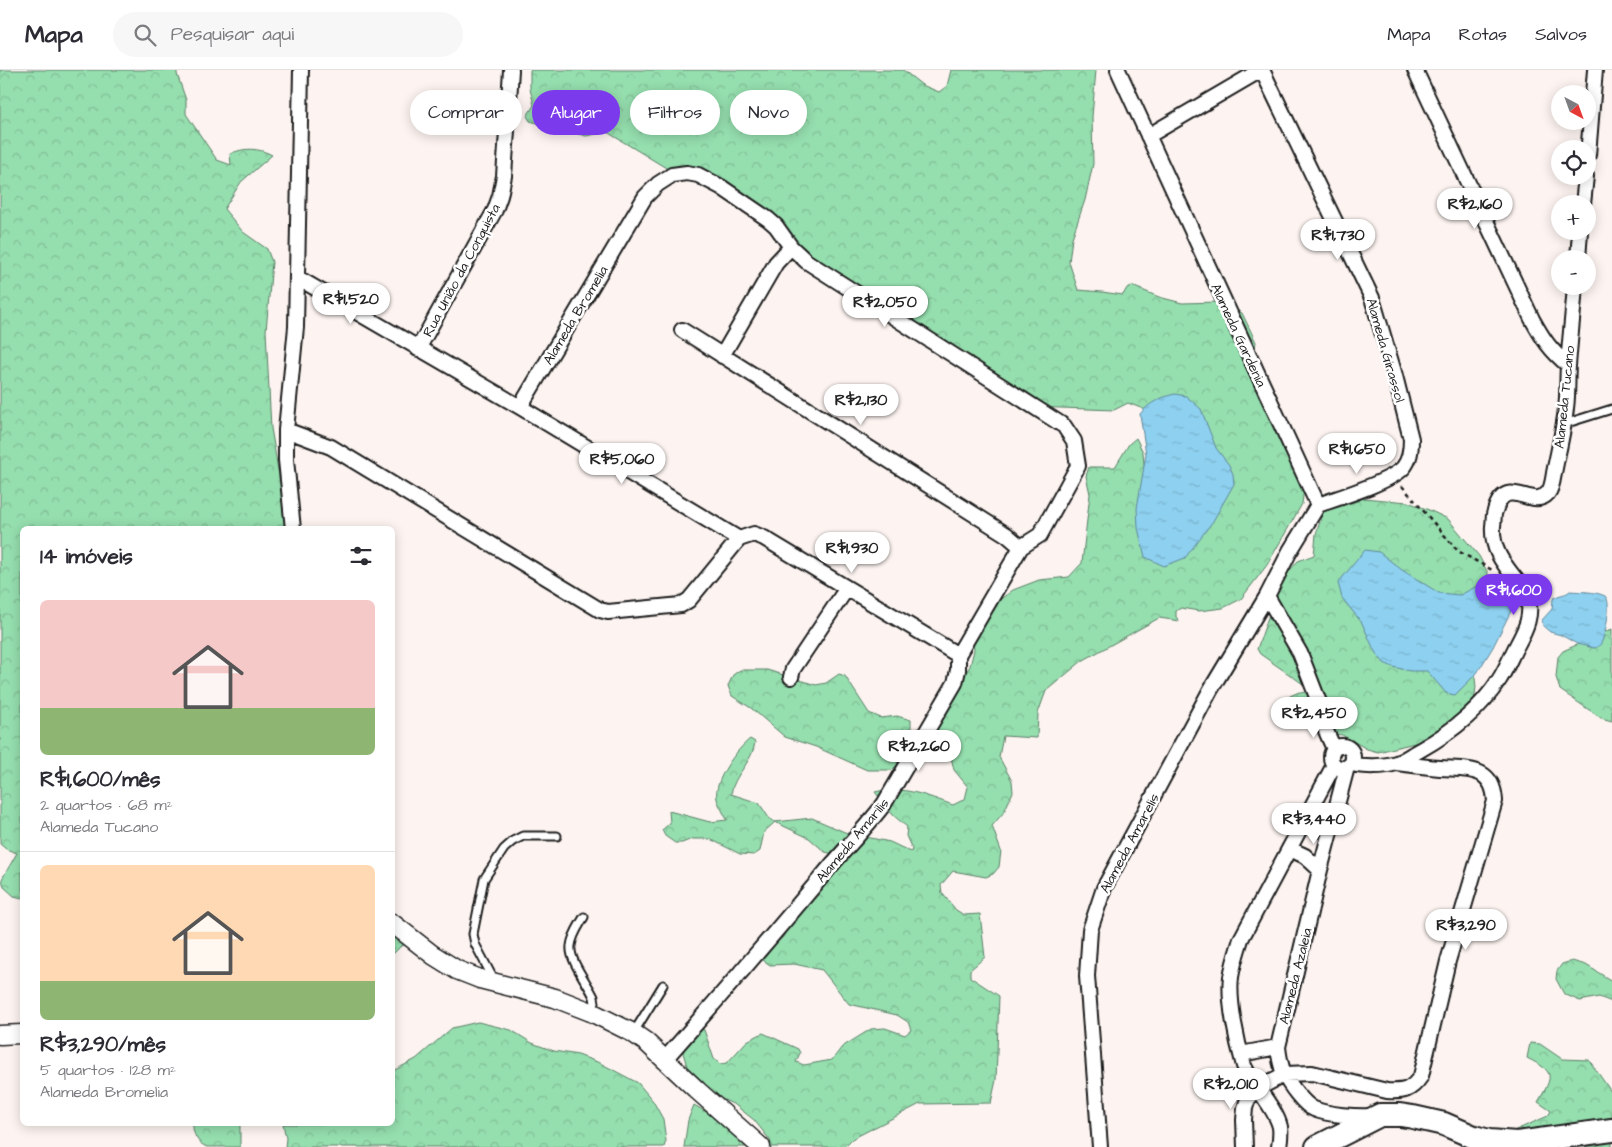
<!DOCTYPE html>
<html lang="pt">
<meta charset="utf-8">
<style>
body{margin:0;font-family:"Architects Daughter",sans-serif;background:#f7f7f7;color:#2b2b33;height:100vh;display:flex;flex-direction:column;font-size:19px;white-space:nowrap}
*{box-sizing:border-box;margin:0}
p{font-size:16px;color:#7c7c81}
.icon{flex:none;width:28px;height:28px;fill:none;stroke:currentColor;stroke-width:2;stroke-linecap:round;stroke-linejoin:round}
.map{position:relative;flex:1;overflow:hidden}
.panel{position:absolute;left:20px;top:456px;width:375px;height:600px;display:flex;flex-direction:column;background:#fff;border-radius:8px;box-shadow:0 2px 12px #0003}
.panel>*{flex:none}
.banner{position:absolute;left:410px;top:20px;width:475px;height:45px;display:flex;gap:10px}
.needle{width:32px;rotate:139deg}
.controls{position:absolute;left:1551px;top:15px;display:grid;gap:10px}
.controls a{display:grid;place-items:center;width:45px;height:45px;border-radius:50%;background:#fff;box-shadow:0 2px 12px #0003;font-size:25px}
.price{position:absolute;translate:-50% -42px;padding:0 11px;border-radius:18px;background:#fff;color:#222;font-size:16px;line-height:32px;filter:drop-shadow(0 1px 2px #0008)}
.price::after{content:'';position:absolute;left:50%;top:30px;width:15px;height:11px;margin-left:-8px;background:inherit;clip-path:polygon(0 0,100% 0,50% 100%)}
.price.selected{background:#7c3aed;color:#fff}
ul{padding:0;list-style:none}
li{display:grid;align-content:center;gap:10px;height:265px;padding:0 20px}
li+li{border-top:1px solid #e1e1e2}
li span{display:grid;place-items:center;height:155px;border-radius:8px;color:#555}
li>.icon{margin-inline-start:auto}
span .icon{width:90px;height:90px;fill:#fffc;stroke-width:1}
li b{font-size:21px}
h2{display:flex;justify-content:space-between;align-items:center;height:60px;padding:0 20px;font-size:21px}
.chip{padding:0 18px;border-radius:22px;background:#fff;box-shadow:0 2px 12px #0003;font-size:18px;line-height:45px}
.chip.selected{background:#7c3aed;color:#fff}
header{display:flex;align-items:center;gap:30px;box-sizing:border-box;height:70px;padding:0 25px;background:#fff;border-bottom:1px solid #e1e1e2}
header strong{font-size:24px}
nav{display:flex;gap:28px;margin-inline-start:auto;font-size:18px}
.search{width:350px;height:45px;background:#f7f7f7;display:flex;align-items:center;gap:12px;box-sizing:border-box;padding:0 18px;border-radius:28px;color:#7c7c81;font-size:19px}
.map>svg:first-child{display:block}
.forest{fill:url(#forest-crowns);stroke:#587d65}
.water{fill:url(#water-ripples);stroke:#60889b}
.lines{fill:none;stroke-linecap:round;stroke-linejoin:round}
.service-casing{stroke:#1c1c1c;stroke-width:11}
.minor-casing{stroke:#1c1c1c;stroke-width:18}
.tertiary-casing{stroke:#1c1c1c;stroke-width:21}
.primary-casing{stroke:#1c1c1c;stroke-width:26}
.path{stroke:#1c1c1c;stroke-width:2.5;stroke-dasharray:4 4;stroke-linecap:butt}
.service{stroke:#fff;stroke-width:7}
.minor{stroke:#fff;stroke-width:14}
.tertiary{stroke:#fff;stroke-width:18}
.primary{stroke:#fff;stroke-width:22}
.labels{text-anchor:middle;stroke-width:5;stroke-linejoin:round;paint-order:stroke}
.street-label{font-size:14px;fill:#1c1c1c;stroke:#fff}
</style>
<header>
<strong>Mapa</strong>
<div class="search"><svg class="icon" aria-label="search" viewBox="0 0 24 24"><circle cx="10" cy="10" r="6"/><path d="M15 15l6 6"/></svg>Pesquisar aqui</div>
<nav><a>Mapa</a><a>Rotas</a><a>Salvos</a></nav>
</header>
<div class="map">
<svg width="1612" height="1077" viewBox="0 0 1612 1077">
<defs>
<pattern id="forest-crowns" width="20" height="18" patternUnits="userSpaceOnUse" patternTransform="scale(1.25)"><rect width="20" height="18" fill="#95deae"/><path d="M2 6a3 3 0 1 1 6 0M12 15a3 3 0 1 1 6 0" fill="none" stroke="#80be95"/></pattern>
<pattern id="water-ripples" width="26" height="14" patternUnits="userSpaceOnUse" patternTransform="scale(1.25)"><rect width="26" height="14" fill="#8dd0ef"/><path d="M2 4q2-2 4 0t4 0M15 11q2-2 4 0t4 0" fill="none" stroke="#79b2cc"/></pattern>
</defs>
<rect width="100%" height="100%" fill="#fdf4f1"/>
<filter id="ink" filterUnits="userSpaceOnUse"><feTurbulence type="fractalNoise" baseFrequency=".02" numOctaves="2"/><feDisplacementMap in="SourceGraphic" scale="10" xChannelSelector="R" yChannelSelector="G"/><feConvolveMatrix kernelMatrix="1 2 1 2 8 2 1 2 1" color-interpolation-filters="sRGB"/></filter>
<g filter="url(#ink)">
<path class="forest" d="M0,0h177v4l9,26v14l31,46 14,5 -1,-11c14,-7 29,-6 42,1l-31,27 -17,27 19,23 24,17 5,13 -6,69 5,97 17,101h-266v369l-8,-2 -10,-9 -2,-8 15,-26 -11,-4 -6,-5z
M530,0h373l19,15 17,7 8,-6 4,-16h145l-4,47 1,47 -8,36 -13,38 -3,24 9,28 24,2 21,3 4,-7 5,-2 27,11 23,6 38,-1 22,11 14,29 -1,6 50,132 -3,24 -35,61 -26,34 -18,9 -24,3 -18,-3 -5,3v6l4,4 -21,-3 -77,43 -36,30 -8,22 -1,25 -34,-2 -4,21 13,24 1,11 -9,20 -12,14 9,25 -2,16 -6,7 -7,3 -33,-6 -12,14 1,8 14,17 8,5 16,-1 5,43 -15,13v7l29,19 -3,84 -5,23 -71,1 -68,35 -8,8h-160l4,-27 6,-15 73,42 4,-3 -1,-4 -16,-20 -19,-15 -28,-13 -18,-19 -6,-20 4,-13 13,-12 4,2 10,29 6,5 7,-1 20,-22 16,-8 35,16 2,4 -4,9 8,3 28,-5 10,-13 29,-18 14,-1 20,7 6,-5 -3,-8 -11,-7 -48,-11 -27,-34 -28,-6 -24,1 -7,-5 1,-6 19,-17 16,-31 39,-51 -13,-3 -16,-14 -34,-16 -11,10 -4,19 -6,4 -14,-1 -30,-15h-18l-10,4h-7l-10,-7 -3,-6 8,-7 -1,-12 41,11 17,-2c-3,-7 -8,-14 -10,-21 -4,-18 20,-50 33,-60l5,3c-2,20 -21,32 -24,52l28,9 10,15 6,4 37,-4 35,15 43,9 21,10 1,-3 -6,-13 1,-9 -14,-12 -18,-23c28,-7 52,4 78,13l12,-6 3,-12 -14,-17 -6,-26h-8l-26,20 21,-43 35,-55 4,-16 -3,-23 12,-8 19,-21 11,-8 26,-10 30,-3 13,-14 8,-69 -4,-18 3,-9h26l14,-23 7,-6 7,14 7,79 1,-119 -23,-9 -14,7 -80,-3 -243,-160 -15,-21 -78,-51 -22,-1 -69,-42 -21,4 -56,-15 -3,-5 7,-11 -4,-16z
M1363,428l45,4 21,8 19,9 31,37 9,17 -1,22 -13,75 2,17 -5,35 -40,17 -53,13 -11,-3 -25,-14 -23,-3 -25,-26 -4,-10 9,-4 7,1v-7l-46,-32 -3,-5 24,-69 17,-19 16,-6 2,-21 7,-22z
M1612,559v92l-11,-3 -41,-28 -4,-13 2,-20 5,-6z
M740,600h27l49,15 10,-2 13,-9 6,2 24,37 12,5 16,-2 14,4v9l-14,26 1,9 -6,6h-25l-51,-23 -31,-10 -34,-29 -19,-12 -4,-10 5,-11z
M393,852l21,19 -13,5 -8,8z
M1572,891l14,4 26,16v21l-13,-5 -19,4 -16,-7 -8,-15 1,-8 5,-7z
M478,952l33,8 21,13 22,8 24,4 22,8 38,20 15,18 10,18 3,22 -2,6h-379l1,-9 -3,-14h109l1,-53 23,-12 36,-31z
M1530,973l10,1 22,15 27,1 23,33v54h-114l11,-14 39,-17 3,-5 -13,-9c16,-27 17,-30 -11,-44z
M193,1054h47v23c-7,0 -28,0 -33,0 -9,-3 -15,-14 -14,-23z"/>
<path class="water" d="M1175,324l11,2 15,13 15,39 13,17 4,9 1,10 -21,37 -28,37 -21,8 -19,-9 -7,-29 -1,-20 9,-54 -6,-40c9,-11 21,-17 35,-20z
M1365,480l14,2 23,18 37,23 21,2 25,-13 20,8 7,12 -1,9 -18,36 -16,26 -22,22 -9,-2 -19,-22h-17l-17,-4 -9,-4 -9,-11 -13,-29 -20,-25 -4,-15z
M1570,521c11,1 25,0 35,5 7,5 1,36 -3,45 -1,4 -4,6 -8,7l-17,-4 -16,-9 -11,-3 -7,-6 -1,-6 10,-11 1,-10c5,-5 11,-3 17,-8z"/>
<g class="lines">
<g class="service-casing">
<path id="service" d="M1564,354l48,-15
M584,847c-5,9 -12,18 -13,29 -2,15 17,37 23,51l1,6 -4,8
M494,910l-19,-36 -2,-10 11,-55 20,-30 9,-8 10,-5h34
M634,962l29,-47"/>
</g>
<g class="minor-casing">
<path id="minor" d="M1118,0l200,435
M1262,0l110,228 22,74 17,67c0,11 -1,21 -8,29 -13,14 -65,30 -85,37
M1415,0l117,249c11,20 18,31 36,46
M1148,66l113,-66
M1588,85l7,-85
M1583,134l3,-28
M1578,189l2,-28
M298,208l222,129 219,132
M682,260l325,205 14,12
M418,279l77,-139 5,-14 4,-20 7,-106
M722,286l54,-93 15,-16
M520,337l125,-210 13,-13 14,-9 15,-2 11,2 23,12 47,32 8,7 15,21 15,14 258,165 10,15 4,25 -38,69 -19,12 -63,108v15l-3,13 -71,121c-19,25 -40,46 -60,70 -52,62 -105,124 -159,185
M286,360l45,17 269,163 8,2 73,-7 8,-5 50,-61 15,-5 10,4 194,117
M293,459l-7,-69v-30l10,-103 5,-257
M1267,526l33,57 27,70 -1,8 8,18
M791,607l2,-8 54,-81
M1331 687a11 11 0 1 1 22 0a11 11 0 1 1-22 0Z
M1351,694c13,3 33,3 45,-1 8,-2 16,-9 24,-13 30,-17 60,-40 79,-70 6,-9 11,-21 16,-31 9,-17 19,-33 12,-54 -15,-24 -36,-38 -34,-69 1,-5 0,-11 2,-15 11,-38 37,0 53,-18 5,-6 5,-17 7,-25 4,-20 9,-40 11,-60 2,-14 1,-28 2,-42 2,-27 5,-53 7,-80
M1347,697l-27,103 -42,177c1,9 3,19 6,27 5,10 20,31 30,35 14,6 43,8 58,7
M1290,779l15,7 15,14
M1241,984l37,-7
M1100,1077l-13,-171 3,-46 14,-42 107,-199 56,-93 23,-45 28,-46
M1245,1077l-1,-27 1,-12 3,-9 9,-10 28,-15 27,-1 75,18c16,1 24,0 34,-15l27,-115 47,-160c-2,-36 -29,-31 -55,-33 -15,-1 -29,-3 -44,-5
M1279,1077c1,-6 2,-13 1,-20 -4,-19 -27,-41 -36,-61 -7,-24 -16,-64 -13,-89 2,-13 6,-25 10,-38l93,-174"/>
</g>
<g class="tertiary-casing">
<path id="tertiary" d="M392,853l41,32 24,15 23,9 75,19 36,14 42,21 13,9 52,49 63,56
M0,965l22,-1"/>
</g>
<g class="primary-casing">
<path id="primary" d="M1317,1077l63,-32h20l13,2 31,7 30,13 15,4 28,2 95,-13"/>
</g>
<path class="path" d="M1402,416l56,65 34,19"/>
<use href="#service" class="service"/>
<use href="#minor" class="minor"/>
<use href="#tertiary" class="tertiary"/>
<use href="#primary" class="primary"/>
</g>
</g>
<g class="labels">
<g class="street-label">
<text transform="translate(461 200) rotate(-62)" y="5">Rua União da Conquista</text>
<text transform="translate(575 245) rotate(-59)" y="5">Alameda Bromelia</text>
<text transform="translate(1239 265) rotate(65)" y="5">Alameda Gardenia</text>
<text transform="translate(1386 280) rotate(74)" y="5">Alameda Girassol</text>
<text transform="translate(1564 327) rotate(-84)" y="5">Alameda Tucano</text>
<text transform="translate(852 770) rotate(-50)" y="5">Alameda Amarilis</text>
<text transform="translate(1129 773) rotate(-62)" y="5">Alameda Amarelis</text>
<text transform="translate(1295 906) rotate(-76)" y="5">Alameda Azaleia</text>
</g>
</g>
</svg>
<div class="controls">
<a><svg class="needle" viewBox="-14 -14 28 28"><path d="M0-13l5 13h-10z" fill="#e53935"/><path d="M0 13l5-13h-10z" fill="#7c7c81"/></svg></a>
<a><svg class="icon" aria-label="locate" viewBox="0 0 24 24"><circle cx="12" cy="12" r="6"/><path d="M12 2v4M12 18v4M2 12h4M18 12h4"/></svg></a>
<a>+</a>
<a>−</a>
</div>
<b class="price" style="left:1475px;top:160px">R$2,160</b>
<b class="price" style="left:1338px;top:191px">R$1,730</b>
<b class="price" style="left:351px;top:255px">R$1,520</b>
<b class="price" style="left:885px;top:258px">R$2,050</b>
<b class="price" style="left:861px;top:356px">R$2,130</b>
<b class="price" style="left:1357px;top:405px">R$1,650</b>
<b class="price" style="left:622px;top:415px">R$5,060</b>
<b class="price" style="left:852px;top:504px">R$1,930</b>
<b class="price selected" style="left:1514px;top:546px">R$1,600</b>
<b class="price" style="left:1314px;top:669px">R$2,450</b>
<b class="price" style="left:919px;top:702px">R$2,260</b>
<b class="price" style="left:1314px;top:775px">R$3,440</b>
<b class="price" style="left:1466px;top:881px">R$3,290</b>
<b class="price" style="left:1231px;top:1040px">R$2,010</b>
<div class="banner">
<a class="chip">Comprar</a>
<a class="chip selected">Alugar</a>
<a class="chip">Filtros</a>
<a class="chip">Novo</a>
</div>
<section class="panel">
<h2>14 imóveis<svg class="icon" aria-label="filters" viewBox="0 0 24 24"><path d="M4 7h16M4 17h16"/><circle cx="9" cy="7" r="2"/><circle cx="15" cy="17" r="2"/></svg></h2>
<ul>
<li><span style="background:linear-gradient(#f6c9c9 70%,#8fb573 0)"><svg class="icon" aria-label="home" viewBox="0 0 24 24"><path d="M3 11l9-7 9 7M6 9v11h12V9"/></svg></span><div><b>R$1,600/mês</b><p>2 quartos · 68 m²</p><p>Alameda Tucano</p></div></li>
<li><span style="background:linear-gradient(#ffd9b3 75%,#8fb573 0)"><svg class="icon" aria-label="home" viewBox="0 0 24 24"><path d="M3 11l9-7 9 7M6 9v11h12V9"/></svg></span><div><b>R$3,290/mês</b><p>5 quartos · 128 m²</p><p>Alameda Bromelia</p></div></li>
</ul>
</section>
</div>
